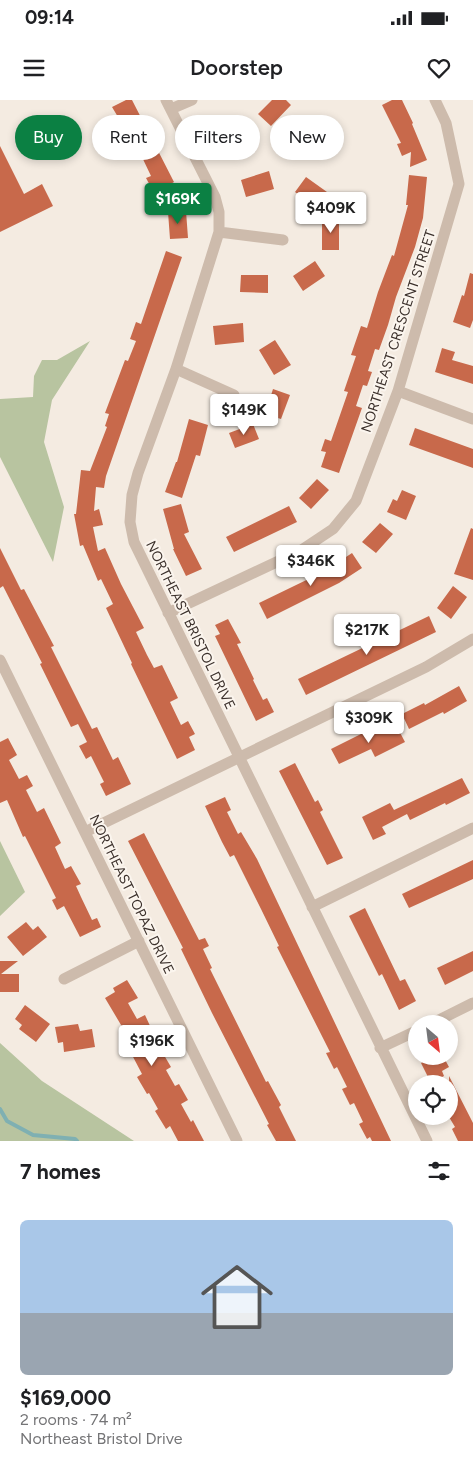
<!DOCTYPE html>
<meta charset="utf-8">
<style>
body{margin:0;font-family:Figtree,sans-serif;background:#f6f6f6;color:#202124;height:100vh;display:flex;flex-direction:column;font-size:19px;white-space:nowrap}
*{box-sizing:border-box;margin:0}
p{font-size:16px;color:#757577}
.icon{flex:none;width:28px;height:28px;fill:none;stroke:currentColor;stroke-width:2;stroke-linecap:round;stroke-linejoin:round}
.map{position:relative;height:1041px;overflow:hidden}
.drawer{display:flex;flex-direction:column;background:#fff;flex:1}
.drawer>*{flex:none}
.guide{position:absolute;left:15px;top:15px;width:444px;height:45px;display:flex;gap:10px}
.needle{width:32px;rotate:152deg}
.fabs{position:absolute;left:408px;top:915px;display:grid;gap:10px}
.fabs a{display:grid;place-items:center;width:50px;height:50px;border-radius:50%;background:#fff;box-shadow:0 2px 8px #0003;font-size:25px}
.price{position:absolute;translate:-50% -42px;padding:0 11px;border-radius:5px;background:#fff;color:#222;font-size:16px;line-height:32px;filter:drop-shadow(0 1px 2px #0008)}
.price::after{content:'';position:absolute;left:50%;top:30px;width:15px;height:11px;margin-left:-8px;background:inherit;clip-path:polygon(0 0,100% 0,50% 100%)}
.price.current{background:#0b8043;color:#fff}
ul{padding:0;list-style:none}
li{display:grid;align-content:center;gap:10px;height:265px;padding:0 20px}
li+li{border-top:1px solid #e0e0e0}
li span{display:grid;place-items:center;height:155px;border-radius:8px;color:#555}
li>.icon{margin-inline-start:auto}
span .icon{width:90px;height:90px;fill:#fffc;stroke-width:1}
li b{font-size:21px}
h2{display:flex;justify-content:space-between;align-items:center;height:60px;padding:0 20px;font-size:21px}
.pill{padding:0 18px;border-radius:22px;background:#fff;box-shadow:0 2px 8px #0003;font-size:18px;line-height:45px}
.pill.current{background:#0b8043;color:#fff}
.status{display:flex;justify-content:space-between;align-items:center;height:35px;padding:0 25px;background:#fff;direction:ltr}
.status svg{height:14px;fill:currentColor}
header{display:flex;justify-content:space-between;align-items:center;height:65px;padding:0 20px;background:#fff;font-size:22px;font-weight:600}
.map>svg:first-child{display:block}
.green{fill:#b8c4a0}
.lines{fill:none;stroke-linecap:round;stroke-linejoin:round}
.stream{stroke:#7fb0b2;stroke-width:4}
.building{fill:#c8694b}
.minor{stroke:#cdbbac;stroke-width:11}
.labels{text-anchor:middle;stroke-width:4;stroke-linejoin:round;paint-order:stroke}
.street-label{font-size:14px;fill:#3b302b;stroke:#fbf5ee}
</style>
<div class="status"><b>09:14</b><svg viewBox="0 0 49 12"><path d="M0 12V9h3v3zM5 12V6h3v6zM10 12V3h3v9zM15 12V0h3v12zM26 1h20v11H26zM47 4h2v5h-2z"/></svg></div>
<header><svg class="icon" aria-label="menu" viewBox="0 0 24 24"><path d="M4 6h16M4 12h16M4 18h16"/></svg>Doorstep<svg class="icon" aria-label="heart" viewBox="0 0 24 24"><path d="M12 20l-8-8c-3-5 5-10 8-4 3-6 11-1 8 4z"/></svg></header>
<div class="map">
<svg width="473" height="1041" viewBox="0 0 473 1041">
<rect width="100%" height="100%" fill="#f4ebe1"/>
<path class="green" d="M90,241l-38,59 -8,42 20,65 -11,55 -53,-105v-58l33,-2 1,-21 8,-16h15z
M0,741l25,51 -25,24z
M0,943l42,38 92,60h-134z"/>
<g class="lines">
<path class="stream" d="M0,1009l7,12 26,14 42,4 2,2"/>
</g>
<path class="building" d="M126,0h6l42,82 -5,3 4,10 -14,7 -13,-24 5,-2 -10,-21 -4,2 -4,-7 -7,3 -4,-8 12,-6 -11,-19 -2,2 -9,-15z
M272,0h14l5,5 -20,21 -13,-12z
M392,0h10l11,23 -1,1 15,36 -17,7 1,-15 -9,4 -5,-12 4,-1 -19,-38z
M232,15l9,15 -26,15 -8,-16z
M0,46l24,48 18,-10 11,22 -53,26z
M269,71l5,18 -28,8 -5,-17z
M409,75l18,2 -4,41 -8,29 -19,50 -8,28 -9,25 -4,-1 -7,22 4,1 -5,14 -4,-1 -7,21 6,2 -23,65 -18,-6 5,-15 -5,-1 4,-12 6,2 17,-49 -4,-1 12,-35 -5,-1 10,-29 6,2 11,-36 14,-37 2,1 14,-51h-2z
M306,77l21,15 -11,15 -21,-15z
M186,111l2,27 -18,1 -2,-27z
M322,119h17v31h-17z
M166,151l16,6 -76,219 -2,12 -8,-1 -2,24 5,-2 4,16 -10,2 5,24 7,-3 16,36 23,44 -8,4 11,23 7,13 8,-3 16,33 -8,4 11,23 7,-4 7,13 -6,3 6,13 -18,9 -46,-95 1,-1 -26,-55 7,-4 -12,-25 -3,2 -15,-36 -3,1 -6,-32h2l5,-44 9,1 17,-44 -2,-1 4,-12 -4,-1 20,-53 3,1 8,-20 -6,-2 6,-17 5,2z
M315,161l10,15 -22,15 -10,-15z
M470,173l3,1v46l-3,8 -17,-6 9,-27 2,1z
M241,175h27v18l-28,-1z
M243,223l1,19 -29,3 -2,-19z
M275,240l16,25 -17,10 -15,-25z
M442,248l13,4 -3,8 21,6v18l-38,-12z
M273,289l17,6 -9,24 -16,-5z
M189,319l19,6 -8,31 -4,-1 -14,43 -17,-6 11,-30h1z
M253,324l6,15 -24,9 -6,-15z
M415,328l58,21v19l-64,-23z
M317,379l12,11 -18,19 -12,-11z
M402,390l14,6 -10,24 -19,-8 6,-13 4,2z
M181,404l8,28 -5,2 18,35 -16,7 -13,-27h1l-11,-40z
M289,406l8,16 -63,30 -8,-15z
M380,423l13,11 -17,19 -14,-11z
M471,428l2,1v51l-19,-6z
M0,448l21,42 3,-1 30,57 -3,1 41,82 5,-2 16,33 5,-3 13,27 -25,12 -6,-12 4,-2 -13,-26 -5,3 -7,-13 8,-4 -9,-18 -7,3 -31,-63 2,-1 -39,-77 -3,2z
M352,453l10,15 -23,15 -72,36 -8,-16 66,-32z
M453,486l14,11 -16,22 -14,-11z
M429,516l7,16 -130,63 -8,-16z
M228,519l13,24 -4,1 17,35 -1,1 10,20 4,-2 7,14 -18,9 -41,-85 5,-2 -5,-9z
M459,586l8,15 -23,13 -1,-2 -34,17 -7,-15 22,-11 1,2z
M396,625l9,17 -30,15 -4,-8 -32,15 -8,-15 46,-23 3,7z
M8,638l9,17 -8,5 10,19 8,-4 6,11 -7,4 11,22 7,-4 17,35 -6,4 10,22 6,-3 10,18 -5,2 5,11 11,23 5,-2 4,9 -21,10 -16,-31 -7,4 -5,-10 4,-2 -31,-62 -2,1 -16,-37 -7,3v-61z
M295,663l20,39 3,-2 5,10 -3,2 23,46 -16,7 -48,-94z
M462,678l8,15 -24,12 -1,-2 -35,17 -3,-6 -25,13 4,7 -13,6 -11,-23 28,-14 4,7z
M225,697l6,13 -4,2 11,22 3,-2 16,27 134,282h-19l-2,-4 -3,2 -8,-15 4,-2 -9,-19 -4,2 -8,-16 5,-2 -10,-20 -3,2 -8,-16 4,-1 -53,-105 2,-1 -18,-37 -27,-54 -4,2 -8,-15 -17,-36z
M144,733l55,107 6,-2 4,8 -6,3 9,19 -2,1 56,113 2,-1 13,24 -2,2 17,34h-20l-9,-16 2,-1 -57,-111 -31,-64 2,-1 -55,-107z
M473,760v19l-64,29 -7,-14z
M365,808l35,73 5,-2 11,22 -17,9 -17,-36 -3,2 -30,-60z
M26,822l7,8 5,-4 9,11 -24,19 -16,-19z
M473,851v20l-28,14 -8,-17z
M0,861h18l-17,13h18v18h-19z
M127,880l11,18 -10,5 9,16 8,-4 6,13 -7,3 11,22 6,-3 10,17 -5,3 9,16 4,-2 9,16 -7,4 10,18 2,-2 11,21h-26l-8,-15 -4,3 -11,-18 3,-2 -9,-16 -2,1 -10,-17 5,-3 -22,-42 4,-2 -19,-32 10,-6 -2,-4z
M25,905l25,19 -14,18 -17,-13 3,-4 -7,-6z
M78,924l2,7 12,-2 3,18 -31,5 -1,-10 -5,1 -3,-16z
M435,956h8l6,11 -7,4 2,5 -13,7 -10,-20z
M449,976l24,47v18h-15l-6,-12 3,-2 -6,-10z"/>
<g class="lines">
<path class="minor" d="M166,0l49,97 4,15v20l-43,137 -38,104 -6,22 -2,27 4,20 293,599
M171,9l21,-9
M219,132l64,8
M176,269l58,26
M398,291l75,28
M168,513l132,-62 33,-22 23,-28 42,-110 61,-207 -13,-61 -11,-23
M0,560l237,481
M85,732l341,-165 47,-28
M312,807l161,-79
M64,879l75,-38
M431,924l42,-21
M380,948l36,-17"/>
</g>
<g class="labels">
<g class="street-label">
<text transform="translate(398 231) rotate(-72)" y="5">NORTHEAST CRESCENT STREET</text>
<text transform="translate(191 525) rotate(64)" y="5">NORTHEAST BRISTOL DRIVE</text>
<text transform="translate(132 794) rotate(64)" y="5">NORTHEAST TOPAZ DRIVE</text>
</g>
</g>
</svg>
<div class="fabs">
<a><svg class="needle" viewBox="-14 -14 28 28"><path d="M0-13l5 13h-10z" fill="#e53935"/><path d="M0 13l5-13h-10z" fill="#757577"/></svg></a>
<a><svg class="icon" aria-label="locate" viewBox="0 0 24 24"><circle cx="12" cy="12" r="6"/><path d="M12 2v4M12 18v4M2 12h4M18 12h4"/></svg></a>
</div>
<b class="price current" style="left:178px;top:125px">$169K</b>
<b class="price" style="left:331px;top:134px">$409K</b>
<b class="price" style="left:244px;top:336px">$149K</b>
<b class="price" style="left:311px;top:487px">$346K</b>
<b class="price" style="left:367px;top:556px">$217K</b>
<b class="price" style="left:369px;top:644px">$309K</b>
<b class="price" style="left:152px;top:967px">$196K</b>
<div class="guide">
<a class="pill current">Buy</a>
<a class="pill">Rent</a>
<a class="pill">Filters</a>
<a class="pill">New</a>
</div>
</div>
<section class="drawer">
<h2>7 homes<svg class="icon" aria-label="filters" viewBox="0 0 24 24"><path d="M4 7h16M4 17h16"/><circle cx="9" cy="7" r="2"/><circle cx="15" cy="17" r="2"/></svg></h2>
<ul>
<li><span style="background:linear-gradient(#a9c7e8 60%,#9aa5b1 0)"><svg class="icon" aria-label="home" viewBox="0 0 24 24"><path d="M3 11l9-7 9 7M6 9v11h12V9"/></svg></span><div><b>$169,000</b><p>2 rooms · 74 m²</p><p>Northeast Bristol Drive</p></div></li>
</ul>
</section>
